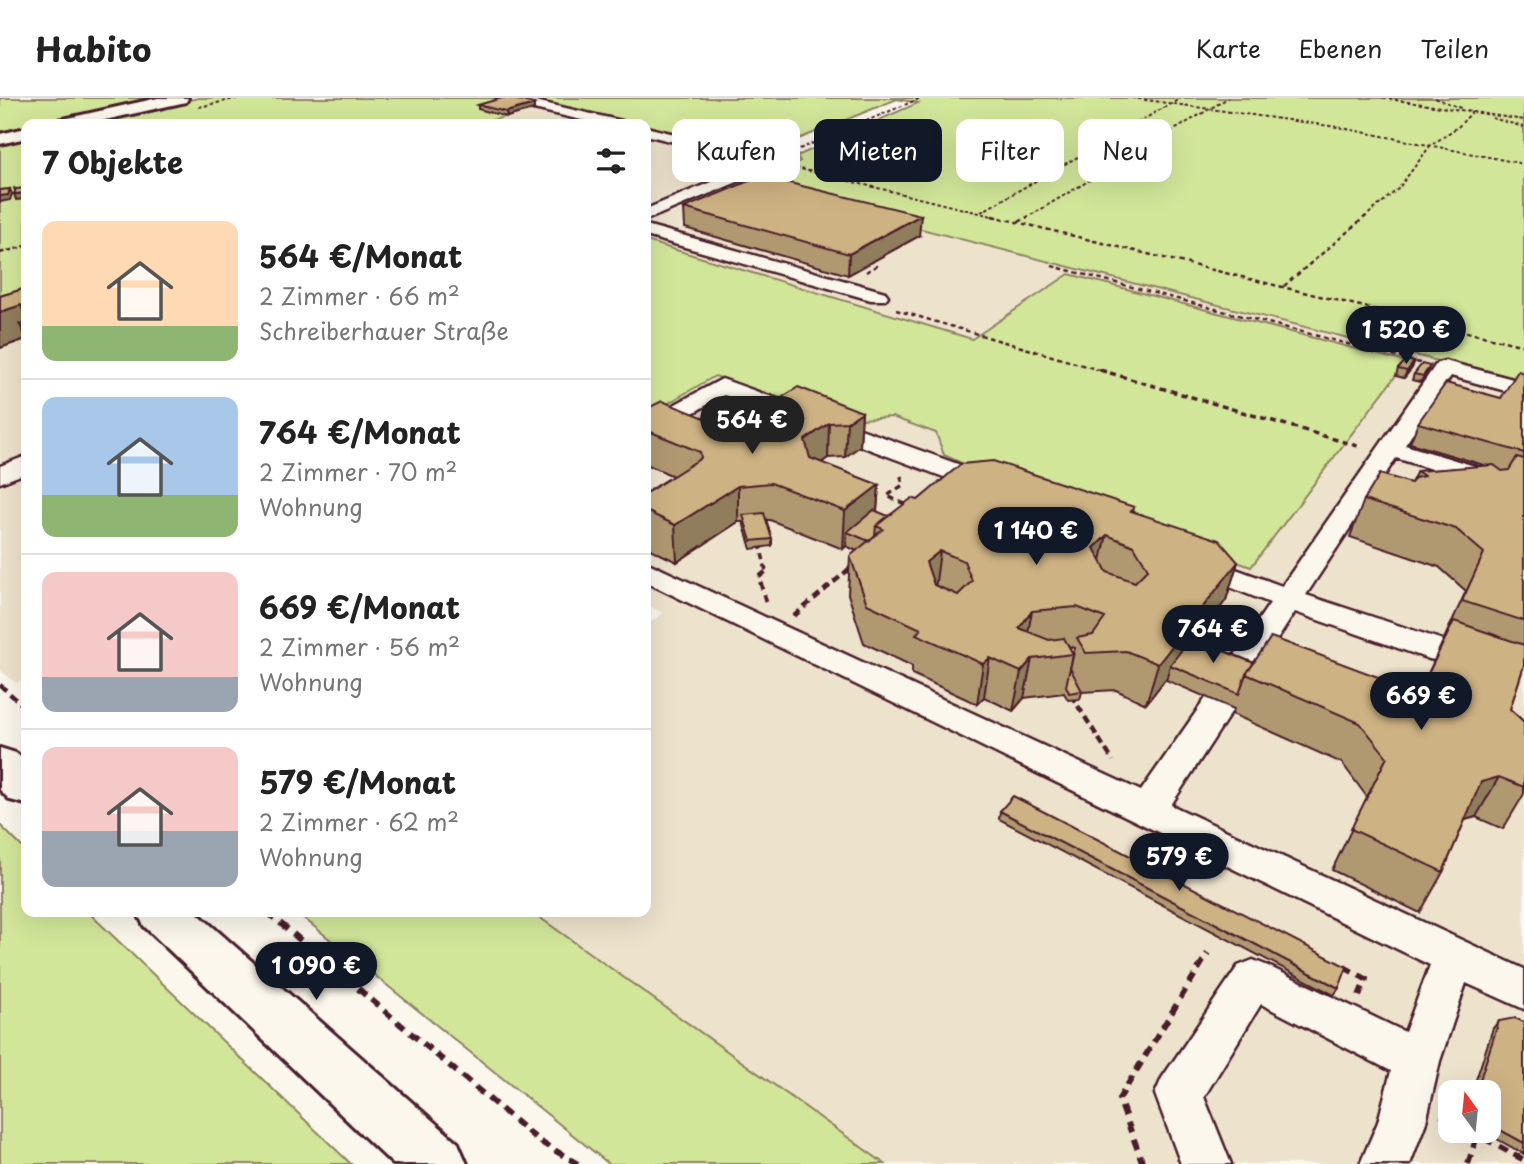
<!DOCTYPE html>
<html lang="de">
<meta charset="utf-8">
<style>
body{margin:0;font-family:"Playpen Sans",sans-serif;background:#f2f2f2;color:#222;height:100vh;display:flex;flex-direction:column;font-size:26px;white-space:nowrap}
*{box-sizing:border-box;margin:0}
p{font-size:23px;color:#767676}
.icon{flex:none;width:38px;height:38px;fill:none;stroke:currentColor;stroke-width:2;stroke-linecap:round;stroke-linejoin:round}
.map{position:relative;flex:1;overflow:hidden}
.panel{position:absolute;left:21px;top:21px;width:630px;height:798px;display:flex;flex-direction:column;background:#fff;border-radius:14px;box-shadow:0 7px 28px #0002}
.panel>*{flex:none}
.guide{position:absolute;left:672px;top:21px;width:665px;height:63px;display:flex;gap:14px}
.needle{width:46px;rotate:345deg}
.fabs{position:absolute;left:1438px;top:982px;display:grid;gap:14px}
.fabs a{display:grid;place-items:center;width:63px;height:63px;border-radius:14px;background:#fff;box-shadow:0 7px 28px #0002;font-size:35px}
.price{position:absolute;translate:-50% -60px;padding:0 16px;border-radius:24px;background:#111827;color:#fff;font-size:23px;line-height:46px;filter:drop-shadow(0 2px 4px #0008)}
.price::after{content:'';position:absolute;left:50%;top:42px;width:21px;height:16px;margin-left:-10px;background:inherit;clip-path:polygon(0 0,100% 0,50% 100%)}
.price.active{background:#222;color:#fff}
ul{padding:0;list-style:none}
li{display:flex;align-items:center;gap:21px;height:175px;padding:0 21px}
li+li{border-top:2px solid #e0e0e0}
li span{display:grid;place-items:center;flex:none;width:196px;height:140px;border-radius:14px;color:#555}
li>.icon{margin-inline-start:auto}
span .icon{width:84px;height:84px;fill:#fffc;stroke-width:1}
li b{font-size:30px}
h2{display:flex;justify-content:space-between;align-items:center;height:84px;padding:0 21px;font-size:30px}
.tag{padding:0 24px;border-radius:14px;background:#fff;box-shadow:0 7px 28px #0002;font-size:24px;line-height:63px}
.tag.active{background:#111827;color:#fff}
header{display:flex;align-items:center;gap:42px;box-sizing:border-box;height:98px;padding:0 35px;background:#fff;border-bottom:2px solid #e0e0e0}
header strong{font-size:33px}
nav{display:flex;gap:38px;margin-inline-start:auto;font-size:24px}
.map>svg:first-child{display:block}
.built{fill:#ede2cc;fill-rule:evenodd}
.green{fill:#d2e69a;stroke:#8e8262;stroke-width:2}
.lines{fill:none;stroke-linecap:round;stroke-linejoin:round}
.minor-casing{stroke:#4a1f2b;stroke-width:5}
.major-casing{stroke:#4a1f2b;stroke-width:6}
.path-far4{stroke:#4a1f2b;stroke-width:2;stroke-dasharray:3.5 2.5;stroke-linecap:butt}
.path-far3{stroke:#4a1f2b;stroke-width:2.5;stroke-dasharray:4.5 3.5;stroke-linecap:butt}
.path-far2{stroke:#4a1f2b;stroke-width:3.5;stroke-dasharray:6 4.5;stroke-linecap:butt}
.path-far1{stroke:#4a1f2b;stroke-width:4.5;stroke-dasharray:8 5;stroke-linecap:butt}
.path{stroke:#4a1f2b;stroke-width:6;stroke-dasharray:10 7;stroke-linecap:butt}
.minor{fill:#fbf7ec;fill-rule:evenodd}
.major{fill:#fbf7ec;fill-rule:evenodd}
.wall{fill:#b09971;stroke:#4a1f2b;stroke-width:2;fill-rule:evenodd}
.shaded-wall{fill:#907d5c;stroke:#4a1f2b;stroke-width:2}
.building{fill:#cdb283;stroke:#4a1f2b;stroke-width:2;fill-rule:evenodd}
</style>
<header>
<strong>Habito</strong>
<nav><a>Karte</a><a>Ebenen</a><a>Teilen</a></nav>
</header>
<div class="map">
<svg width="1524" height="1066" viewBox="0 0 1524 1066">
<rect width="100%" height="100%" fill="#fbf7ec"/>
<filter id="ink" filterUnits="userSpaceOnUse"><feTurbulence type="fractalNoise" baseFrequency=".0143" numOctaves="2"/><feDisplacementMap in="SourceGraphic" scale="14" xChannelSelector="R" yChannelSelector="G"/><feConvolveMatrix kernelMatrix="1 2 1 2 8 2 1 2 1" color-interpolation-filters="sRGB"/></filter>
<g filter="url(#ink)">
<path class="built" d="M540,11l64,15h-129l32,-6z
M646,36l88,22h63l4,5 -51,23 774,199v781h-639l-353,-252h114v-286l17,-13 -17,-9v-200l12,5 57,-33 131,44 46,-3 44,16 8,22 307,112 155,-205 -337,-88 -97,65 -326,-98zM1451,994h38v38h-38z
M26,199v380l-10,6 -16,-13v-365z"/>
<path class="green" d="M0,0h153l-153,34z
M198,0h299l43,11 -65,15h-392z
M519,0h1005v285l-775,-198 51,-24 -3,-5 121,-53 -21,-4 -128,52h-27l-96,-23v-4h-17z
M26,39v160l-26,8v-162z
M646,143l326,98 97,-65 337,88 -155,205 -283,-101 -24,-11 -8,-22 -44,-16 -46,3 -131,-44 -57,33 -12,-5z
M0,727l26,26v61h62l263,252h-351z
M296,814h236l353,252h-276z"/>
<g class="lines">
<g class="minor-casing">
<path id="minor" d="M497,0h25l100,23 2,3h-25l-100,-23z
M646,29l106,26 21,12 -2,3 -125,52v-11l106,-44 -10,-6 -96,-24z
M646,127l239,67 3,4 -3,4h-14l-225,-64z
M1445,263l79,21v14l-73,-20 -46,69 119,36v17l-128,-40 -90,137 152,50 5,7 -5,7 -11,3 -18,-3 -134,-47 -45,70 -12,3 -12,-3 -4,-8 48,-71 -88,-35 -5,-6 5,-6 10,-3 90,33 155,-223z
M722,281l280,101 4,6 -4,6 -9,2 -9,-2 -260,-97 -69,40 -9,2v-17z
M26,358v17l-26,10v-17z
M646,464l495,229 67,-96 12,-3 12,3 5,8 -66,102 353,164v40l-58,-26 -26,78 -14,61 -16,42h-50l18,-42 13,-51 -130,-67 -57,93 27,67h-50l-26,-70 7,-16 76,-112 15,-6 15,6 137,66 25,-67 -784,-383z"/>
</g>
<g class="major-casing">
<path id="major" d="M158,0h30l-2,4 -99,22h-31l3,-4z
M26,30v10l-26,6v-10z
M0,650l16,5 10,9v42l-16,-4 -10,-10z
M137,814h59l262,231 9,21h-74l-249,-238z"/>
</g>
<path class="path-far4" d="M1132,0l205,29 187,37
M1383,0l141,22
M1435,0l28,11
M199,9l40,-9
M1492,20l32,9
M783,58l138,-58
M784,67l216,53
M14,89l1,6 11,-2
M981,114l200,-114
M1026,120l202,-120
M1364,120l34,-29 32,-43 29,-20 13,-14"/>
<path class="path-far3" d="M992,118l532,130
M1019,124l10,-6
M0,155l26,-7
M1052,168l368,97
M866,174l10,-6 -4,-4
M1284,188l82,-70
M896,212l210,62"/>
<path class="path-far2" d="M1100,272l261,77
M901,378l2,9 -16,11 20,9
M760,446l6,27
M846,473l8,-7"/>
<path class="path-far1" d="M766,504l-7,-25 9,-7
M794,518l54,-46
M0,587l26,23
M1071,597l42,66"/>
<path class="path" d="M267,814l272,229 39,23
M1344,869l22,12 -7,17
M1441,1017l10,5
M1469,1032l55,30
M1143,1066l-24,-65 89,-146
M1468,1066l11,-34"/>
<use href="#minor" class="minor"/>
<use href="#major" class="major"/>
</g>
<path class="wall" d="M534,6v5l-27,8 -29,-8v-4z
M684,110l235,28 -71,39 -163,-47z
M26,190v52v-1l-26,9v-52z
M1414,264l-2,6 -8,10 -8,-2 2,-7z
M1430,268l-3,6 -7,10 -8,-2 2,-6z
M1524,275v292l-14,44 14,13v72l-21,35 -27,-12 -11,3 -22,52 -23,41 -88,-43 35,-73 -25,-34 -110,-49 2,-5 -68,-29 1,-3 -21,27 -30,-14 -34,2 -2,7 -12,1 -4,-7 -40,5 -11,13 -29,-14 -7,7 -65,-30v-8l-48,-23 -16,-49 2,-38 7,-5 -11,-5 -3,3 -73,-29h-4l6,19v7l-21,3 -8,-27h-5l-61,40 -31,-15v-54l27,-17 -27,-12v-55l74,15 41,-3 19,-12v-10l82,13 -2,34 -15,11 -17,1 -7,5 58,22 -2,27 11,4 30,-16 216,7 -1,5 105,50 -12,38 -30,39 58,24 132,17 41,-4 39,-85 -27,-24 -89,-30 14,-37 47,-17 6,-12 70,-5 -77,-23 8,-20 83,-25zM1068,548l7,2 -5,21 3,-15z
M1000,713l339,177 -5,7 -335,-176z
M1499,923l25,1v132l-43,-24h8v-38h-17l21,-64z"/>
<path class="shaded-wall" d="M534,6v5l-27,8 -1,-5z
M10,91l2,5 -2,6 -10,2v-6z
M26,95v6l-10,1 -2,-6z
M921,117l-2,21 -71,39 1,-21z
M21,207l5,12v12l-6,-4 6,14 -26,9v-36z
M1414,264l-2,6 -8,10 3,-7z
M862,314l-2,34 -15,11 2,-35z
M829,325l-1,35 -24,17 1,-35z
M879,387l-3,37 -29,10 -1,14 -3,3 2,-38z
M738,388v36l-61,40 -2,-37z
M1107,437l-9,38 -4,-25z
M940,453l-5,38 -9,-27z
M1238,464l-12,38 -51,67 -5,-2 -3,12 -21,27 12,-40z
M1032,513l-7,38 -6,-21z
M990,560l-6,39 -7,7 6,-40z
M1032,561l-8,39 -11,13 8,-39z
M1499,679l-23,40 -18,5 23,-40z"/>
<path class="building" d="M502,0h7l25,6 -28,8 -28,-7z
M761,78l160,39 -72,39 -165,-46z
M26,90v5l-12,1 2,-5z
M10,91l-2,6 -8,1v-6z
M26,190v20l-5,-3 -21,7v-16z
M26,225v6l-6,-4z
M1406,262l8,2 -7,9 -9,-2z
M1422,266l8,2 -7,10 -9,-2z
M1518,273l6,2v80l-106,-30 28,-40 55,15z
M798,289l64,25 -15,10 -18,1 -24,17 5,18 69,27 -34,26 -74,-28 -33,3 -63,39 -29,-14v-18l55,-35 -1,-6 -54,-22v-21l16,-8 58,23 41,-3 21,-14 -2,-8z
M1517,359l7,2v162l-62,-20 22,-48 -28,-24 -92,-29 16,-26 31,9 4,-5 9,-2 -7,-5 77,-6 8,6 7,-1z
M993,363l141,46 -3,4 88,29 19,22 -80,102 -32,-13 -40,2 -9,-15 16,-3 12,-17 -28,-11 -45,4 -13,17 30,12 15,-2 9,16 -41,5 -11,13 -31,-14 -7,6 -67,-30 5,-5 -54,-25 -17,-48 33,-27 -7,-3 36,-28 6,2 43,-36zM1107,437l27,11 14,23 -13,13 -28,-10 -13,-24zM940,453l24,10 8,20 -14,14 -24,-10 -8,-23z
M874,412l14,6 -12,10 -1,9 -6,6 -22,-9z
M764,415l8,26 -21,2 -8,-26z
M1454,523l70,24v20l-14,44 14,13v65l-25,-10 -18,5 -38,90 -92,-43 36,-72 -27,-34 -114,-49 25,-37 115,43 41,-4z
M1191,540l63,25 -8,11 -7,20 -69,-29z
M1070,570l12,23 -13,2 -3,-7z
M1013,698l334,171 -8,21 -339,-177z
M1515,920l9,4v121l-35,-19v-32h-13l23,-71z"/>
</g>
</svg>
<div class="fabs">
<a><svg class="needle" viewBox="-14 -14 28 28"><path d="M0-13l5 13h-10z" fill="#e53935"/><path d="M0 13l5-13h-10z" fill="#767676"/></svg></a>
</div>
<b class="price" style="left:1406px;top:268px">1 520 €</b>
<b class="price active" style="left:752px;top:358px">564 €</b>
<b class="price" style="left:1036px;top:469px">1 140 €</b>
<b class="price" style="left:1213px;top:567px">764 €</b>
<b class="price" style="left:1421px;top:634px">669 €</b>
<b class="price" style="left:1179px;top:795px">579 €</b>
<b class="price" style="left:316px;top:904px">1 090 €</b>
<div class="guide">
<a class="tag">Kaufen</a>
<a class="tag active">Mieten</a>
<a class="tag">Filter</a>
<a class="tag">Neu</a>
</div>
<section class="panel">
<h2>7 Objekte<svg class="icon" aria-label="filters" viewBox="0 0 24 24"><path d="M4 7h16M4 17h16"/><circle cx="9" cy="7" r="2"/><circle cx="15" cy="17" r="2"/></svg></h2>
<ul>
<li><span style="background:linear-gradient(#ffd9b3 75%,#8fb573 0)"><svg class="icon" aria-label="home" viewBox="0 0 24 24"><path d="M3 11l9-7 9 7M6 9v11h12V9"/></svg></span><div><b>564 €/Monat</b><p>2 Zimmer · 66 m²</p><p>Schreiberhauer Straße</p></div></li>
<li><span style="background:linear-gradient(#a9c7e8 70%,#8fb573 0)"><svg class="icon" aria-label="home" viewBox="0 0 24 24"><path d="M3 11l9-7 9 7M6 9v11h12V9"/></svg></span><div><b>764 €/Monat</b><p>2 Zimmer · 70 m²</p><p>Wohnung</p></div></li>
<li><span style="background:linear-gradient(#f6c9c9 75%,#9aa5b1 0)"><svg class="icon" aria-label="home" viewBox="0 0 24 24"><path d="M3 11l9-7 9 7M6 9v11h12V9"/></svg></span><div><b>669 €/Monat</b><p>2 Zimmer · 56 m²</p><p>Wohnung</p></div></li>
<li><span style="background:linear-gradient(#f6c9c9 60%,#9aa5b1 0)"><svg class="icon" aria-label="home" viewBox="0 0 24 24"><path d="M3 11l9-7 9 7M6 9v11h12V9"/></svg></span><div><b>579 €/Monat</b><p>2 Zimmer · 62 m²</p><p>Wohnung</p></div></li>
</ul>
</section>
</div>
